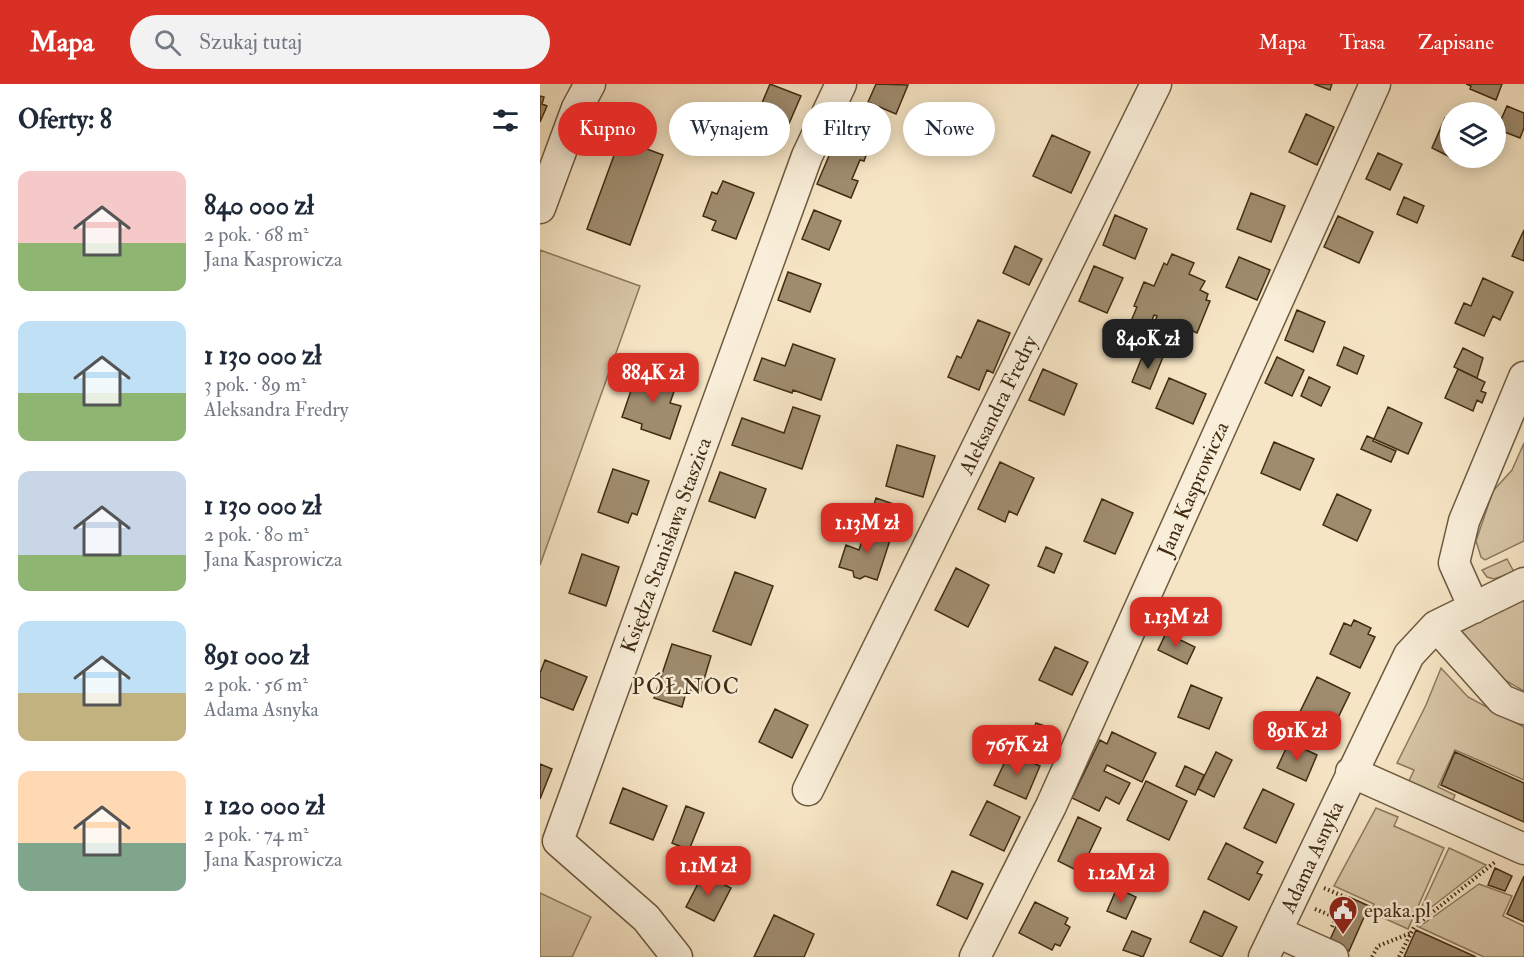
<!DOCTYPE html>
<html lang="pl">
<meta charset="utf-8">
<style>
body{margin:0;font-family:"IM FELL Double Pica",serif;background:#f2f2f3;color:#1f2937;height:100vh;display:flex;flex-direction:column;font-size:22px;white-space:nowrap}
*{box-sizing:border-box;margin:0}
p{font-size:20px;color:#747a83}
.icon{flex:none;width:33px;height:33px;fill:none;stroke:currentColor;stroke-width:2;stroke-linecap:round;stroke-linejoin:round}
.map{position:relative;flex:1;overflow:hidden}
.details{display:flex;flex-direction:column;background:#fff;width:540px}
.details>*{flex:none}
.top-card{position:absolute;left:18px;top:18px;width:570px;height:54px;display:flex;gap:12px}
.fabs{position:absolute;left:900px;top:18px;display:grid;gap:12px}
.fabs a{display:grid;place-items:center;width:66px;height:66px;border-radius:50%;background:#fff;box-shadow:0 3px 15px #0003;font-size:30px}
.price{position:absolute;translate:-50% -51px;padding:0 14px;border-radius:12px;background:#d93025;color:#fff;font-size:20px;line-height:39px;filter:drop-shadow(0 2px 3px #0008)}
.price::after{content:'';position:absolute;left:50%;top:36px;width:18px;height:14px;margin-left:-9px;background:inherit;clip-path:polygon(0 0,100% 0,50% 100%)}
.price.current{background:#222;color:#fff}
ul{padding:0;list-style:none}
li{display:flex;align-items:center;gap:18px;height:150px;padding:0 18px}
li span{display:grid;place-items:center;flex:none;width:168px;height:120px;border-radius:12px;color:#555}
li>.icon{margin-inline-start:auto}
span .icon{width:72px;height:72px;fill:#fffc;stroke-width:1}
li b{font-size:26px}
h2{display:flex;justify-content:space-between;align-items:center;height:72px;padding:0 18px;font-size:26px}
.pill{padding:0 21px;border-radius:27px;background:#fff;box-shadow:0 3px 15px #0003;font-size:21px;line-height:54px}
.pill.current{background:#d93025;color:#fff}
header{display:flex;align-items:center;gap:36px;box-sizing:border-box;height:84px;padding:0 30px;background:#d93025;color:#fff}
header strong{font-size:28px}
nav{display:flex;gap:33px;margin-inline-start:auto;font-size:21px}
.search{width:420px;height:54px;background:#f2f2f3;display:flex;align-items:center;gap:15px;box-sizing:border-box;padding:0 21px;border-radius:33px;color:#747a83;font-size:22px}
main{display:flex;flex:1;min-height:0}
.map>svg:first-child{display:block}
.green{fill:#d7c6a7;stroke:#8c795c;stroke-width:1.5}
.building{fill:#9f8c6f;stroke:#412c12;stroke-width:1.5}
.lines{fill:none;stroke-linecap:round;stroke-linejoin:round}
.minor-casing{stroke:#6e5a3f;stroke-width:33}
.path{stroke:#412c12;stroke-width:4;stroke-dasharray:1.5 3;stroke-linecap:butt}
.minor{stroke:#f9eed9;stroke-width:30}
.labels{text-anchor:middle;stroke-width:5;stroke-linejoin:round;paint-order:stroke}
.street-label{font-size:21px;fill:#412c12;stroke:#f9eed9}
.poi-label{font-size:21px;fill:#412c12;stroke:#f9eed9;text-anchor:start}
.neighbourhood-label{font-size:22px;letter-spacing:1.5px;fill:#412c12;stroke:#f9eed9}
</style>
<header>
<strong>Mapa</strong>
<div class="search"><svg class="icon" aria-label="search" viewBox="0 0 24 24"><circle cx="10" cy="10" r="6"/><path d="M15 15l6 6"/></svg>Szukaj tutaj</div>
<nav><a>Mapa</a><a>Trasa</a><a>Zapisane</a></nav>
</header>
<main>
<section class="details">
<h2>Oferty: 8<svg class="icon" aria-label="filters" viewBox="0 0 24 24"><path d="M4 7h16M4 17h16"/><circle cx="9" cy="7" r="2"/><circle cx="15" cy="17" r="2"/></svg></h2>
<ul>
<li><span style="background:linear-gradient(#f6c9c9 60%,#8fb573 0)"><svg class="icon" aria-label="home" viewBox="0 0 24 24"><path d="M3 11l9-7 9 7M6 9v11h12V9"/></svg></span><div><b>840 000 zł</b><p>2 pok. · 68 m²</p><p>Jana Kasprowicza</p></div></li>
<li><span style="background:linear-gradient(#bfe0f5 60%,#8fb573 0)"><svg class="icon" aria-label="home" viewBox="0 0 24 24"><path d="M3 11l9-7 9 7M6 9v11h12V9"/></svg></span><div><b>1 130 000 zł</b><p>3 pok. · 89 m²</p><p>Aleksandra Fredry</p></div></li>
<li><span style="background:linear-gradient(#c9d6e8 70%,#8fb573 0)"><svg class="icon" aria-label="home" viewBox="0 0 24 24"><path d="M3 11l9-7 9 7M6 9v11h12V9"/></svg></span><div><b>1 130 000 zł</b><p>2 pok. · 80 m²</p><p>Jana Kasprowicza</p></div></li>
<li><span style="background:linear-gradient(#bfe0f5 60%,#c2b280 0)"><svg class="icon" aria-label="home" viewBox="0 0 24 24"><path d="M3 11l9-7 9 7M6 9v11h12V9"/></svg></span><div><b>891 000 zł</b><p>2 pok. · 56 m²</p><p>Adama Asnyka</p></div></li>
<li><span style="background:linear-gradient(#ffd9b3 60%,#7fa58c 0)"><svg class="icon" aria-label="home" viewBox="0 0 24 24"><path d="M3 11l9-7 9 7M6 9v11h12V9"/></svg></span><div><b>1 120 000 zł</b><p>2 pok. · 74 m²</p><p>Jana Kasprowicza</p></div></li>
</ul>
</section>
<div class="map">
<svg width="984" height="873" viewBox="0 0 984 873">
<rect width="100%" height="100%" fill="#f6e5c5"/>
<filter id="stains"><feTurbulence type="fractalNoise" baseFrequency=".00333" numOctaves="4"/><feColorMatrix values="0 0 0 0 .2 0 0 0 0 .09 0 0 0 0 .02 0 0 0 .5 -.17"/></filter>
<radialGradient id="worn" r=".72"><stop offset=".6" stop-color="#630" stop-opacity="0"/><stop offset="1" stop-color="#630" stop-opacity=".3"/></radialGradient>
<path class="green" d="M0,166l100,36 -100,279z
M984,359v98l-39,19 -4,-3 -5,-16 17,-50 19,-21z
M967,475l7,13 -20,7 -7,-2 -5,-7z
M984,515v92l-23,-13 -41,-46z
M901,584l27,29 56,30v53l-69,-30 -17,37 17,8 -4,9 -44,-19 7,-15 -17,-7 29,-58z
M836,724l22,9 -4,9 50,22 -36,81 -38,-17 4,-8 -40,-18z
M909,764l37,17 -70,54z
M939,800l33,12 -9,20 21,10v31h-40l-65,-30z
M0,809l51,24 -19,40h-32z"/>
<path class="building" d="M230,0l31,12 -17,39 -30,-13z
M336,0l32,1 -12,29 -28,-12z
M774,0h18l-2,6z
M926,0h36l-6,16 -26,-11 1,-3z
M0,12l4,1 -2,7 5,2 -7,16z
M967,22l17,7v15l-4,10 -23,-9z
M766,30l28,13 -17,38 -28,-13z
M905,34l5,2v37l-18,-9z
M512,51l38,17 -19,41 -38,-17z
M297,53l31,13 -4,11 -4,-1 -8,19 6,2 -7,17 -34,-14z
M80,55l43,16 -33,90 -43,-16z
M838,69l24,11 -12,26 -24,-11z
M912,74h17l-2,6z
M183,97l31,12 -18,46 -24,-9 4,-9 -13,-5 9,-24 5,2z
M711,109l34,13 -14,36 -34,-13z
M864,113l20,9 -7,17 -20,-9z
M274,126l27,11 -12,29 -27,-11z
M575,131l32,14 -12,30 -32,-14z
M798,132l35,16 -14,31 -35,-16z
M984,146v31l-12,-5z
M475,162l27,13 -13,26 -26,-12z
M632,170l22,9 -5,11 16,7 -5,9 8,4 -2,6 4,1 -13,32 -15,-7 -5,11 -24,-10 4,-11 -3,-1 -8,21 -18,-8 9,-21 -3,-1 10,-24 10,4 10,-23 3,2z
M699,173l31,13 -13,30 -31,-13z
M554,182l29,12 -16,35 -28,-12z
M248,188l33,12 -11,28 -32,-12z
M943,194l30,14 -13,28 -7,-4 -9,20 -29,-13 9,-20 7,3z
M757,226l28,12 -12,30 -28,-12z
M438,236l32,13 -17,40 -6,-3 -8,20 -31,-13 9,-21 4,2z
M253,260l42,15 -14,41 -28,-10 -1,3 -38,-13 8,-22 23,8z
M804,263l20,9 -7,18 -20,-9z
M923,264l20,10 -6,20 -23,-11z
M605,266l18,7 -13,32 -18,-7z
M737,273l27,13 -12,26 -27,-13z
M503,285l34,15 -13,31 -35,-15z
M918,285l27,13 -4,9 5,2 -4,10 -5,-3 -4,11 -28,-13z
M98,286l39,13 -7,20 11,3 -11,33 -29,-10 1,-5 -20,-7z
M769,293l21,10 -9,19 -20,-10z
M629,294l37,16 -13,30 -37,-16z
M253,323l27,9 -18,53 -70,-24 10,-27 42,15z
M848,323l34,16 -14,31 -34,-15z
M827,352l7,3 -1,2 23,10 -5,11 -30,-13z
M734,358l40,17 -14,31 -39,-17z
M357,361l38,11 -12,41 -37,-11z
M460,378l34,16 -17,37 -8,-4 -4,11 -27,-13z
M73,385l36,12 -12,34 -5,-2 -4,10 -30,-11z
M180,388l46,17 -11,29 -46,-17z
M797,410l34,16 -14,31 -34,-16z
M336,414l26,9 -7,19 -25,-8z
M562,415l31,14 -18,41 -31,-13z
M327,441l25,9 -15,46 -12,-4 -5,3 -6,-2 -1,-6 -14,-4 7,-22 13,5z
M506,463l16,7 -8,19 -16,-7z
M42,470l37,13 -13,39 -37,-13z
M416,484l33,17 -21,42 -33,-17z
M195,488l38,14 -22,59 -38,-14z
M814,536l17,8 -3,6 7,3 -15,31 -30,-14 14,-31 7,3z
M626,549l29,14 -8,17 -29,-14z
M132,560l39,12 -11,37 -13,-4 -5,18 -28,-9z
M515,563l33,15 -16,33 -33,-15z
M5,576l42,17 -14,33 -33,-13v-24z
M777,593l33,16 -18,37 -33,-16z
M651,601l31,13 -13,31 -31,-12z
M235,625l33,16 -16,33 -33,-16z
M496,639l20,7 -9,25 -20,-7z
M572,648l44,21 -14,29 -35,-17 -3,6 26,12 -11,21 -13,-7 -7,14 -27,-13 28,-58 7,4z
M749,658l28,13 -11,26 -29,-13z
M676,668l16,8 -18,37 -16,-8z
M915,668l69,31v39l-83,-37z
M469,669l31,13 -14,33 -32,-14z
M0,680l12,5 -12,30z
M645,682l19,9 -9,20 -19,-9z
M606,697l41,20 -18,39 -42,-20z
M83,704l44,18 -14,34 -43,-17z
M723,705l31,15 -18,39 -32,-15z
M447,717l33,16 -16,34 -34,-16z
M146,722l18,7 -15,37 -17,-7z
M538,733l23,11 -21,44 -22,-11z
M686,759l37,19 -6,11 5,2 -13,25 -41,-21z
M955,784l17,8 -7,15 -17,-6z
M412,787l31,13 -16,35 -30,-14z
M163,790l28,14 -17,33 -28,-14z
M984,792v46l-17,-8z
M577,804l19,9 -10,22 -19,-8z
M809,813l20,9 -20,45 -20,-9z
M495,818l33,16 -3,6 5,3 -10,19 -5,-2 -3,6 -33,-17z
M664,827l33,16 -15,30 -32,-15z
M234,831l40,19 -10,23h-50z
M876,846l60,27h-72z
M592,847l19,8 -8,18 -20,-7z"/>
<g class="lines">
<g class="minor-casing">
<path id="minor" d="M0,124l37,-100 13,-24
M934,524l-20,-45 10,-42 60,-144
M896,542l66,74 22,9
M811,688l173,77
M268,706l348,-706
M737,848l56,25
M137,873l-31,-39 -88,-77 249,-685 34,-72
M435,873l76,-151 324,-722
M724,873l145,-302 27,-29 88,-43"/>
</g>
<path class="path" d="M784,804l21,9 -14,32
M775,825l22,9
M832,873l6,-11 33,-13
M859,873l15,-30 81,-65"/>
<use href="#minor" class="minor"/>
</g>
<defs>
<g id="civic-pin" transform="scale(1.5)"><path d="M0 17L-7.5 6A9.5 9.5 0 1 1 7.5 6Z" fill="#8f2418" stroke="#f9eed9"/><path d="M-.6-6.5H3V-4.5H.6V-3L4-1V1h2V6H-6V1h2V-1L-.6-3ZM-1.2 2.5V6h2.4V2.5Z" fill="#fff"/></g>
</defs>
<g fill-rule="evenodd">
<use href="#civic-pin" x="803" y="826"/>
</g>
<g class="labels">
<g class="street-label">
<text transform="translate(458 321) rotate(-64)" y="7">Aleksandra Fredry</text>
<text transform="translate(653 405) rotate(-66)" y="7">Jana Kasprowicza</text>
<text transform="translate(126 461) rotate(-70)" y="7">Księdza Stanisława Staszica</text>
<text transform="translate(772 773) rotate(-65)" y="7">Adama Asnyka</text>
</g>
<g class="poi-label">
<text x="824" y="833">epaka.pl</text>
</g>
<g class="neighbourhood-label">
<text x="146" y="610">PÓŁNOC</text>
</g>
</g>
<rect width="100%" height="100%" filter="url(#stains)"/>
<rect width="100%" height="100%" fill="url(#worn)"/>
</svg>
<div class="fabs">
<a><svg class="icon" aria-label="layers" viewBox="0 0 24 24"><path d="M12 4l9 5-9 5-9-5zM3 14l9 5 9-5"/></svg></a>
</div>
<b class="price current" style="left:608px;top:286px">840K zł</b>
<b class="price" style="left:113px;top:320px">884K zł</b>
<b class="price" style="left:327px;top:470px">1.13M zł</b>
<b class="price" style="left:636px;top:564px">1.13M zł</b>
<b class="price" style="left:757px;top:678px">891K zł</b>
<b class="price" style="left:477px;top:692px">767K zł</b>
<b class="price" style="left:168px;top:813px">1.1M zł</b>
<b class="price" style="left:581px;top:820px">1.12M zł</b>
<div class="top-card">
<a class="pill current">Kupno</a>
<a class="pill">Wynajem</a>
<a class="pill">Filtry</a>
<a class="pill">Nowe</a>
</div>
</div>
</main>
